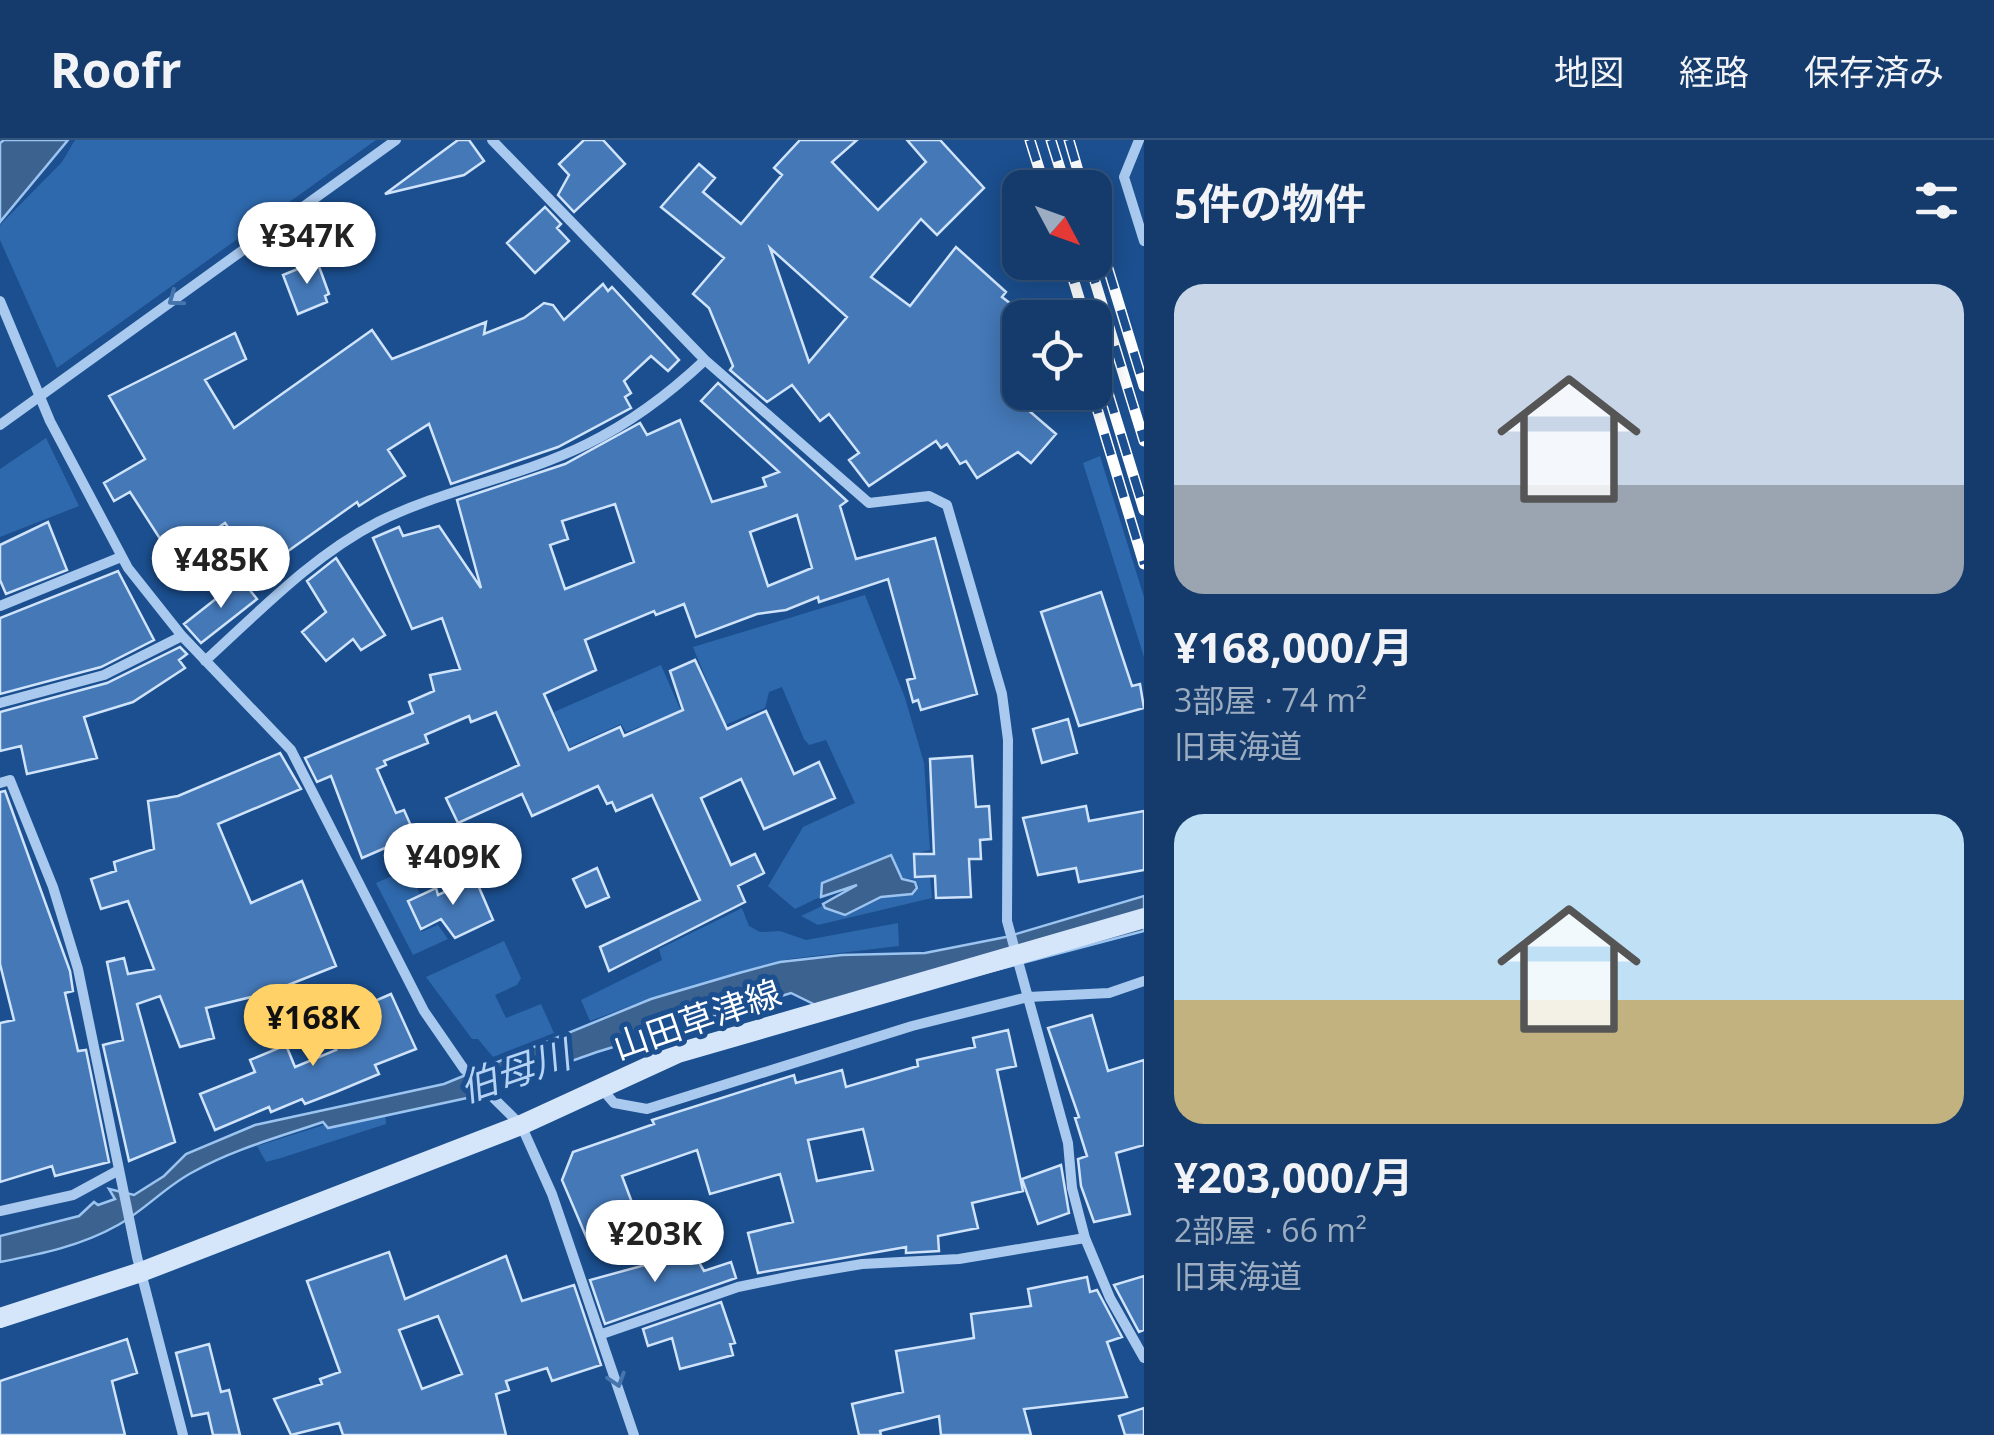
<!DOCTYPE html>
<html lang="ja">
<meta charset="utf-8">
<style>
body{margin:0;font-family:"Open Sans","Noto Sans JP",sans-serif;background:#1d4271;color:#f1f3f6;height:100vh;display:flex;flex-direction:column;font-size:38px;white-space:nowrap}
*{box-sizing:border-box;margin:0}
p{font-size:32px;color:#9dadc1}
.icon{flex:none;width:55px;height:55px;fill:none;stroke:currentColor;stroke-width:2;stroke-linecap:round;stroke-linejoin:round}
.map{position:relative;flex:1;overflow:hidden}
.drawer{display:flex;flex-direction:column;background:#143b6b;width:850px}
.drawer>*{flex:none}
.needle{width:65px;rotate:131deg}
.controls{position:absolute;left:1002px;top:30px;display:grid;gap:20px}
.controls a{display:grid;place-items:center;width:110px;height:110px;border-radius:20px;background:#143b6b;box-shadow:0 5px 25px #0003,0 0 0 2px #33557e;font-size:50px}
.price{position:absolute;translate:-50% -85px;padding:0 22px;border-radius:35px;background:#fff;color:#222;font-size:32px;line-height:65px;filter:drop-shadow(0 2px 5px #0008)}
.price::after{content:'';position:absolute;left:50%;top:60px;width:30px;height:22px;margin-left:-15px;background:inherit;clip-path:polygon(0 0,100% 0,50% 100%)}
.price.current{background:#ffd166;color:#111}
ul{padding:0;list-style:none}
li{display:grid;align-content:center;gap:20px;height:530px;padding:0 30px}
li span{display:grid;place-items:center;height:310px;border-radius:30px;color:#555}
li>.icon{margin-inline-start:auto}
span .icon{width:180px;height:180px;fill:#fffc;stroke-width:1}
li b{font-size:42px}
h2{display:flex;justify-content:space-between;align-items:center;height:120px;padding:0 30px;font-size:42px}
header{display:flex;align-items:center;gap:60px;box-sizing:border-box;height:140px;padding:0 50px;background:#143b6b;border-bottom:2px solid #33557e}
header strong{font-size:48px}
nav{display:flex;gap:55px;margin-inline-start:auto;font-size:35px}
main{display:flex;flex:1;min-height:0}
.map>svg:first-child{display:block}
.green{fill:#2e69ad}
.water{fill:#3c6290;stroke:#9cc4f0;stroke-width:2.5}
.building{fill:#4478b7;stroke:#cfe3fa;stroke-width:2.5;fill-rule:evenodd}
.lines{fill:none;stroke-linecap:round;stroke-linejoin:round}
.street{stroke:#a9c9ee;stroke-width:10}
.secondary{stroke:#d6e6fa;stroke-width:20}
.rail-casing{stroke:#fff;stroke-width:11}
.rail{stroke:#1b4f8f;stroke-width:8;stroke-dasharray:22;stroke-linecap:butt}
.oneway{stroke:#4674ac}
.labels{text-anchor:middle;stroke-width:10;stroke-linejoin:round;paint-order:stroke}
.street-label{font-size:35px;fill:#fff;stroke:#1b4f8f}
.water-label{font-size:38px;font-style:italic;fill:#b5d3f5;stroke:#1b4f8f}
</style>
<header>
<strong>Roofr</strong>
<nav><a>地図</a><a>経路</a><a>保存済み</a></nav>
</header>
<main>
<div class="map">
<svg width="1144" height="1295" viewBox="0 0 1144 1295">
<rect width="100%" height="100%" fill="#1b4f8f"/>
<path class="green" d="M75,0h301l-319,228 -57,-128v-15l62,-63z
M46,298l33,68 -79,31v-68z
M1100,316l44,141v60l-61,-194z
M865,455l40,103 19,65 6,87 -17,4 1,23h16l2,21 -114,27 -17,-9 21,-10 23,10 37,-18 31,-3 6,-7 -3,-8 -13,-2 -12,-24 -69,29 -2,14 -25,12 -27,-23 35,-59 52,-24 -29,-63 -17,5 -5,-6 -22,-52 -13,5 -4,16 -47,20 -12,-27 7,-5 -20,-49z
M661,525l20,46 -55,21 -5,-8 -51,23 -16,-35z
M408,729l12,25 -13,6 14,32 17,-7 10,14 -35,16 -37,-72z
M742,768l7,18 11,6 20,-1 26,9 92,-17 1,23 -110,13 -138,39 -61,23 -9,-21 81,-40 -3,-11z
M504,801l17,37 -4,7 -22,10 11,23 35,-14 13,29 -61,24 -15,-18h-6l-46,-62z
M385,973l1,11 -105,34 -15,4 -9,-16 86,-27z"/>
<path class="water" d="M4,0h64l-68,82v-79z
M891,715l11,24 13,3 2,6 -5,6 -31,3 -36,18 -20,-7 -2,-4 34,-19 -36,12 1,-14z
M1144,756v35l-312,82 -41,-20 -194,59 -130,46 -139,30 -5,-6c-44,15 -89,27 -130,50 -27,14 -48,38 -75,53 -37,21 -77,29 -118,37v-26l79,-20 15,-14 4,3 17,-6 -6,-10 25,6 30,-19 22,-22 69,-29 189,-41 207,-85 88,-26 41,-11 62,-7 83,-2 81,-16z"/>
<path class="building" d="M458,0h11l15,21 -20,14 -79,19z
M584,0h19l22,24 -51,48 -16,-17 11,-20 -10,-11z
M800,0h57l-25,22 46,48 48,-48 -19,-22h33l44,48 -47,47 -16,-16 -50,58 39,29 46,-59 50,45 -4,5 18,14v92l36,31 -25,29 -13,-11 -41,26 -11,-17 -6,3 -13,-20 -6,4 -5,-7 -67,45 -20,-26 10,-7 -30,-39 -9,7 -28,-36 -25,17 -37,-32 3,-4 -24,-58 -16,-14 31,-36 -63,-51 38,-43 16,14 -12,14 38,32 41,-49 -8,-7zM770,108l77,69 -38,45z
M545,67l16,17 -4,4 12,13 -34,32 -28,-30z
M317,121l12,33 -4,2 2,6 -29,12 -15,-39z
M603,144l5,7 4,-4 67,73 -11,11 -17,-15 -27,25 7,12 -6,4 6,11 -73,39 -107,37 -22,-60 -41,26 17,26 -46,30 -2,-4 -97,69 -35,-48 -52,36 -43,-67 -16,9 -10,-18 41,-24 -36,-63 126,-63 11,26 -41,21 29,48 138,-98 20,29 94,-37 -2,12 40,-16 20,-15 9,2 11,15z
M718,243l129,118 -7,5 16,53 79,-21 42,156 -56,16 -3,-10 -5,2 -6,-22 8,-2 -27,-99 -69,23 -1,-5 -32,13 -29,4 -61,23 -12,-33 -28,11 -2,-4 -69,29 11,30 -52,24 25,56 51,-23 4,9 59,-26 -13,-39 25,-11 32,69 39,-18 28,63 25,-12 16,36 -71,31 -23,-50 -40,19 30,67 24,-11 9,19 -26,13 7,16 -136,69 -9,-24 100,-47 -48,-105 -36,16 -4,-9 -5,2 -9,-18 -66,30 -10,-22 -64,29 -12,-25 73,-33 -23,-53 -25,10 -2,-6 -44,19 3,8 -44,18 2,4 -9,4 19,44 8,-3 11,25 -53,23 -31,-82 -14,6 -12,-24 108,-45 -4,-11 25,-11 -4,-16 30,-6 -18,-51 -30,11 -39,-91 26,-11 4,9 36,-10 42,62 -24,-88 108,-36 75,-41 7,12 33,-15 32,82 54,-16 -3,-8 16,-6 -78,-71zM615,364l19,58 -69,27 -15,-44 18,-6 -6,-18zM797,375l15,53 -44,18 -18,-54z
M48,382l19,48 -61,24 -6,-14v-35z
M336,418l49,77 -24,15 -8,-11 -27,22 -24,-29 24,-20 -19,-31z
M118,431l36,69 -53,27 -101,27v-76z
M241,439l16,20 -56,44 -17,-19z
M1101,452l31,94 8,-2 4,24 -65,18 -38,-114z
M180,507l7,7 -8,6 6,8 -52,34 -49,15 13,41 -70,16 -6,-28 -21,5v-39l107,-29z
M1068,579l9,34 -35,10 -9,-34z
M280,613l21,36 -83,35 33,79 51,-22 34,85 -68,27 -62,15 8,30 -34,9 -20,-51 -23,8 38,138 -46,19 -26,-116 20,-5 -16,-78 17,-4 4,16 26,-5 -26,-68 -27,8 -10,-30 25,-8 -2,-9 40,-13 -6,-48 30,-5z
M972,616l4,51 13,-1 2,33 -11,1 1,19h-12l2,38 -35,1 -1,-22 -20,1 -1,-23h20l-4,-95z
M5,651l65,180 3,20 -8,2 13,58 8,-1 23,112 -54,14 -3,-10 -52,16v-159l14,-3 -14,-56v-172z
M1086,666l3,15 55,-10v59l-65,12 -3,-14 -38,7 -15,-57z
M597,728l12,29 -23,10 -13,-28z
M475,738l18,42 -38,18 -14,-19 -20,10 -13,-28 28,-13 2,7z
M391,854l25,55 -41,16 4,9 -43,18 -31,12 -3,-5 -31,13 -2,-5 -54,23 -15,-36 55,-22 -5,-12 36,-15 9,22 41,-17 -2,-3 18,-8 -5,-10 20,-9 -6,-13z
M1092,875l16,56 36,-11v85l-28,8 14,61 -36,8 -13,-36 -3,-27 9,-3 -12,-38 4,-1 -31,-89z
M1008,890l8,36 -19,4 26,121 -51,12 6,25 -40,8 1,15 -33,2v-6l-148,26 -10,-40 45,-11 -13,-48 -70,20 -13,-44 -75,26 17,45 -51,20 -26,-61 11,-28 81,-28 -2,-4 142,-45 2,8 46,-13 4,17 72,-21 -1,-6 58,-13 -2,-9zM863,989l10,41 -56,11 -9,-41z
M1061,1025l8,48 -31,11 -16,-45z
M389,1112l16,47 101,-43 16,45 52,-16 27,80 -49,16 -5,-13 -41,13 3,9 -13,4 10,41h-163l-4,-12 -48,12 -17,-36 48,-15 -2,-5 20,-7 -33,-91zM438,1176l24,58 -40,15 -23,-59z
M693,1112l11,19 27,-9 5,16 -131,46 -15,-44z
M1144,1136v54l-5,2 -25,-47z
M1087,1137l3,15 7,-2 25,47 -15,5 20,55 -103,12 7,26h-90l-2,-19 -59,15 1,4h-22l-7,-31 51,-12 -7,-41 78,-13 -3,-24 60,-8 -3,-17z
M721,1162l14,41 -5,1 3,11 -53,14 -8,-31 -24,8 -5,-17z
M127,1199l10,34 -25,8 13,54h-125v-54z
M209,1204l12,48 8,-2 11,45h-27l-5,-22 -16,3 -16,-63z
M1144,1268v27h-19l-6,-19z"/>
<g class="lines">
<path class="street" d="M492,0l213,220 164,143 60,-7 18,9 55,189 6,46 -1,181 61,222 4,45 13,50 25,60 34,60
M1139,0l-15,37 20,64
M0,161l50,120 78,147 54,68 109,114 133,261 40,58 57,56 31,69 82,241
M0,285l396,-285
M0,466l121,-49
M205,521c55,-50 107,-105 173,-139 66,-33 143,-45 209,-78 43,-21 83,-51 118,-84
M0,563l104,-28 78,-39
M0,643l10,-3 43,107 25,82 59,288 46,178
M602,949l12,14 33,6 265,-83 116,-29 81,-4 35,-12
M0,1071l73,-16 46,-25
M602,1194l136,-47 59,-12 65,-11 97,-5 126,-21"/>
<path class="secondary" d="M0,1178l141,-46 380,-147 157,-72 466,-135"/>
<g class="rail-casing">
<path id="rail" d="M1030,0l15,48
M1051,0l15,48
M1069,0l14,48
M1095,86l49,160
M1068,122l17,56
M1089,122l55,179
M1095,210l49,160
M1092,252l52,172"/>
</g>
<use href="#rail" class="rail"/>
</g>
<defs><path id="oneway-chevron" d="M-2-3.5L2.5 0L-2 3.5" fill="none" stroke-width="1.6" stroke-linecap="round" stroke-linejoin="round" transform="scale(2.5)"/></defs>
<g class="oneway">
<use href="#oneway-chevron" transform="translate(175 159) rotate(144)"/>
<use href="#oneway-chevron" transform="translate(617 1240) rotate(72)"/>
</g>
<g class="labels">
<g class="street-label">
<text transform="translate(697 880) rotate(-19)" y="12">山田草津線</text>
</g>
<g class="water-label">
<text transform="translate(515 932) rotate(-19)" y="13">伯母川</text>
</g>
</g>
</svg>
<div class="controls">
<a><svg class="needle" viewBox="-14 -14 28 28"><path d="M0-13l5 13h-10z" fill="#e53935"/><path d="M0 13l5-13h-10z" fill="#9dadc1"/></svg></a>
<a><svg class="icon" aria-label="locate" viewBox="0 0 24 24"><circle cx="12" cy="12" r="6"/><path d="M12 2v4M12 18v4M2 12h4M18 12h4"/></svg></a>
</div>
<b class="price" style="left:307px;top:147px">¥347K</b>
<b class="price" style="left:221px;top:471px">¥485K</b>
<b class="price" style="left:453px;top:768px">¥409K</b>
<b class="price current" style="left:313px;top:929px">¥168K</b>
<b class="price" style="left:655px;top:1145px">¥203K</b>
</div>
<section class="drawer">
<h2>5件の物件<svg class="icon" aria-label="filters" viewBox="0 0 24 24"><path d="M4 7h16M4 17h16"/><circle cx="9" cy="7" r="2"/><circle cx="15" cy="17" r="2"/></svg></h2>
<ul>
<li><span style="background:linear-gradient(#c9d6e8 65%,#9aa5b1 0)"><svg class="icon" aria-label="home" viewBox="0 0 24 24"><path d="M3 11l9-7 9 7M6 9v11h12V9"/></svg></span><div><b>¥168,000/月</b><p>3部屋 · 74 m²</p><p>旧東海道</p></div></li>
<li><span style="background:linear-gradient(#bfe0f5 60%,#c2b280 0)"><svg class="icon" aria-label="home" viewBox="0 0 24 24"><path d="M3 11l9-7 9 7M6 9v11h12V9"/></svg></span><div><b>¥203,000/月</b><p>2部屋 · 66 m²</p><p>旧東海道</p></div></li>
</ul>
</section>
</main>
